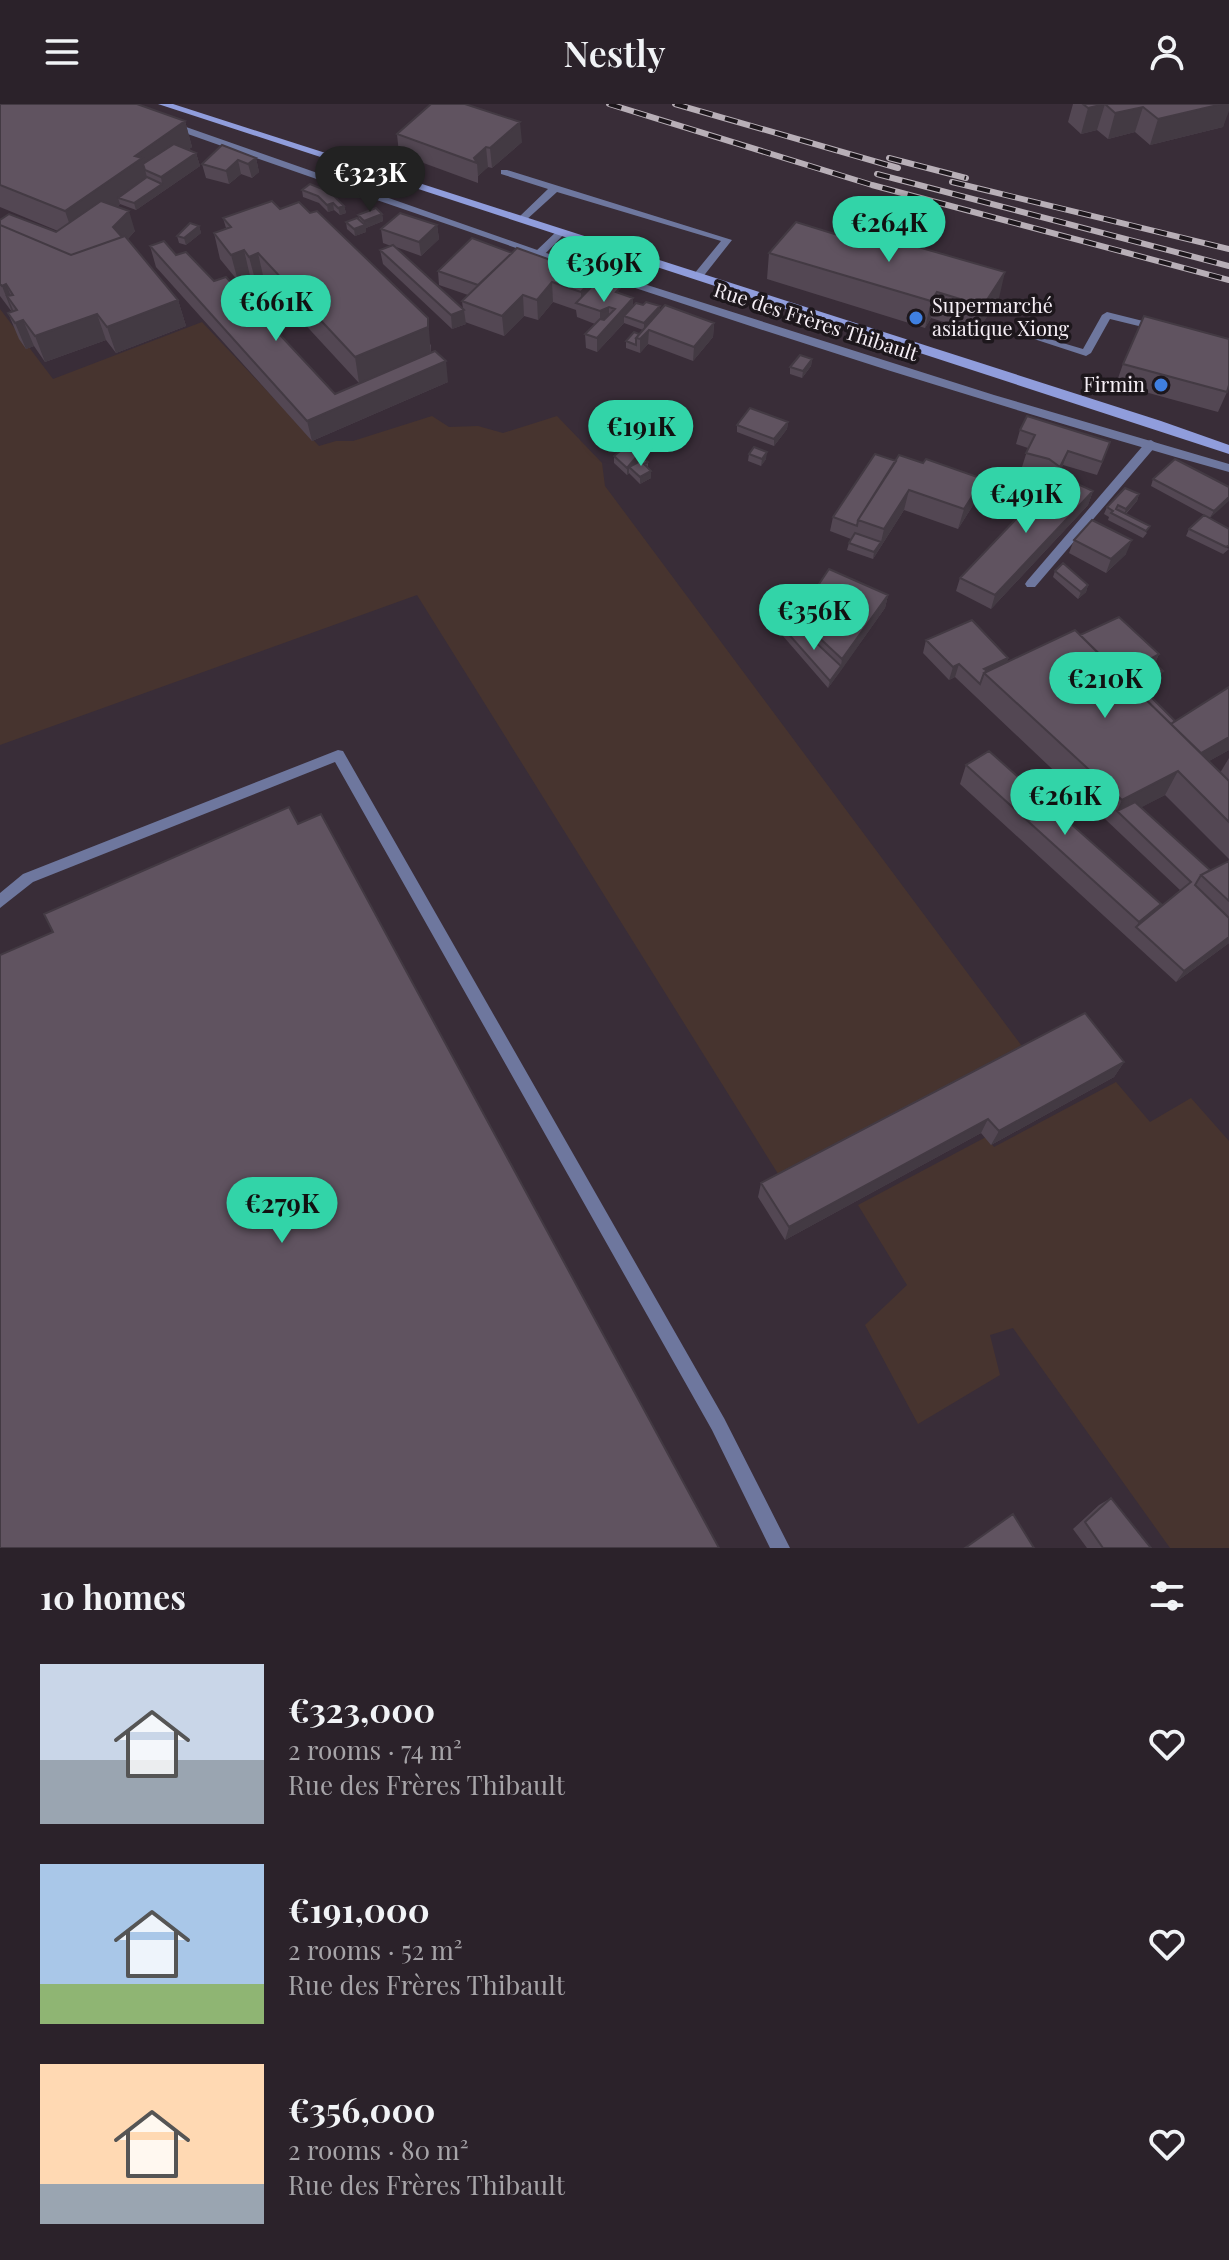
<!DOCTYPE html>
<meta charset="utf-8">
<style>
body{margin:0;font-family:"Playfair Display",serif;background:#332a32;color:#f1f3f6;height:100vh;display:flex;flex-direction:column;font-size:30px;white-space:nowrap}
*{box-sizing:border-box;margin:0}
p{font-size:26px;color:#a6a4a8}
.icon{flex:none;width:44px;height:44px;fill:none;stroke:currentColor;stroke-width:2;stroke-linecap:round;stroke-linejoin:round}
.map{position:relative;height:1444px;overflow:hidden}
.side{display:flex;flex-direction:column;background:#2b222a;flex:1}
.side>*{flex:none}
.price{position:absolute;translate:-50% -68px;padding:0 18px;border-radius:28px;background:#32d4a8;color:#111;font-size:26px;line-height:52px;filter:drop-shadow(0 2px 4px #0008)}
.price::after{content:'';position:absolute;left:50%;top:48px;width:24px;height:18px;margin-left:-12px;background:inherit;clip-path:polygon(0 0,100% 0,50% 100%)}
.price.on{background:#222;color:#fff}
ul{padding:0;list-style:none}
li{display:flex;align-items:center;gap:24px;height:200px;padding:0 40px}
li span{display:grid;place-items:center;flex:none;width:224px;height:160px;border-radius:0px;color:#555}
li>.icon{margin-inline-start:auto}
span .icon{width:96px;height:96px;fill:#fffc;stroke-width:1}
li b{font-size:34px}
h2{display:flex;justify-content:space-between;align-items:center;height:96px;padding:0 40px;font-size:34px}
header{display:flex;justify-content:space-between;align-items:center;height:104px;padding:0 40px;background:#2b222a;font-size:36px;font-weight:600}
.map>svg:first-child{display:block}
.industrial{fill:#47342f}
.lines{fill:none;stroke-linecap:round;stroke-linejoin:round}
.lane{fill:#6e779e;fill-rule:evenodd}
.street{fill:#6e779e;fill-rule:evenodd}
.secondary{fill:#909ddc;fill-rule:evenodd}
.rail-casing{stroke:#b8afb7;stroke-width:6}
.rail{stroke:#1d171c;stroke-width:4;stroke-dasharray:13;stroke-linecap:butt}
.wall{fill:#534753}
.shaded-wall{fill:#433a43}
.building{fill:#605360;stroke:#433a43;stroke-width:2}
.shop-dot{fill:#3f7fe0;stroke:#1d171c;stroke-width:3}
.labels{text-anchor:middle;stroke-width:7;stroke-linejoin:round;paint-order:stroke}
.far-poi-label{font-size:20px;fill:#f6eff6;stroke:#1d171c;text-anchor:start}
.far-street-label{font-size:20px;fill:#f6eff6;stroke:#1d171c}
</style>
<header><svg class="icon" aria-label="menu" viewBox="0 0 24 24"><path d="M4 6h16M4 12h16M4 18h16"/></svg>Nestly<svg class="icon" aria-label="person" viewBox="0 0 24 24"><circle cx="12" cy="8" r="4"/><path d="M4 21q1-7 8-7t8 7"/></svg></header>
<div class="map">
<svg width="1229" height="1444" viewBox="0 0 1229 1444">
<rect width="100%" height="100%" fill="#392d38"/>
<path class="industrial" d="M0,205l53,70 149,-57 117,124 17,-5h17l79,-25 17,11 29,-1 25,7 54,-17 45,47 3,23 419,563 -244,128 -363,-582 -417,150z
M1116,978l34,40 41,-24 38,43v407h-59l-157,-220 -23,7 10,40 -82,49 -53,-99 42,-40 -49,-80 128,-68 8,10z"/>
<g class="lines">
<path class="lane" d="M501,66h6l225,70 -30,38h-8v-4l27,-33 -164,-49 -32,29h-6v-4l29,-28 -47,-15z
M558,126l8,2 -23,24h-8v-4z
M1107,208l56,14 1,2 -5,3 -49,-12 -19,34 -5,3 -52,-17 5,-3 44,13 19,-34z
M1151,336l6,4 -2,3 -120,140h-8l-2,-3 2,-3 120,-140z
M338,646l5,1 381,667 66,130h-20l-58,-118 -377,-668 -302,120 -33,26v-15l23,-19z"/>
<path class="street" d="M169,17l374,131 451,143 235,69v8c-359,-101 -712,-222 -1064,-346l-1,-2z"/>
<path class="secondary" d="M158,0h15l988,317 68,24v9z"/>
<g class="rail-casing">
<path id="rail" d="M609,0l263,81 357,95
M675,0l223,64
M889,54l77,20
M877,70l352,92
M952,78l277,67"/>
</g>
<use href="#rail" class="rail"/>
</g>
<path class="wall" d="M0,0l185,17 7,26 -3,2 7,4 4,13 -64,44 -16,-6 -3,3 18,24 -8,9 51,60 8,26 -70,27 -10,-13 -61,22 -11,-16 -8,3 -7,-10 -11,-26 4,-1 -12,-16v-76l56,12 2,-1 -58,-24z
M1073,0h156l-6,23 -73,18 -15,-13 -27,7 -11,-9 -16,4 -13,-12z
M397,30l125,8 -30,26 -4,-1 -10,9v7l-79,-29z
M256,54l3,14 -7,6 -11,-4 -12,10 -23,-6 -4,-14z
M302,86l42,16 2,7 -6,2 -6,-5 -6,2 -9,-9 -16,-6z
M280,105l151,136v8l17,29 -136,59 -156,-174 -6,-21 26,9 38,26 121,113 24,-11 -95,-103 -8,3 -6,-7 -12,5 -18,-22 -6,-26 12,-5 -3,-10z
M382,110l1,7 -17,7v4l-11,4 -8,-7 -1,-7 13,-3 -1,-4z
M437,121l2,14 -18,17 -25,-9 67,62 -1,-8 6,-6 -29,-10 -1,-14 74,-18 87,26 23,15 11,4v7l81,18 -1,14 -20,24 -45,-17 -8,9 -14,-5v-7l13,-7 4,-4 -19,-7 -27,29 -11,-4 -1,-14 10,-10 -18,-7 -1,-7 -23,-8 -15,18 -14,-4 -20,20 -39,-14 1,2 -14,5 -69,-65 -3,-14 11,-4 -8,-3 -2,-14z
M199,122l2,7 -15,12 -7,-2 -2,-7z
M769,149l230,45 -22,34 -46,-14 -6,10 -158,-49z
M812,255l-1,7 -9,12 -12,-4v-7z
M1123,260l104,28 -9,20 -102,-28z
M788,318l-1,7 -13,17 -37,-14v-7z
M1020,326l85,26 -8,19 -34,-10 -5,10 35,16 -5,14 -97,104 -35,-18 4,-13 94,-98 -9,-7 -23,-6 6,-19 -12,-4z
M644,344v7l-7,7h11v6l3,10 -11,6 -11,-11 -2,2 -13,-12v-7z
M749,350l17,5 -5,7 -13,-5z
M896,357l27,2 60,16 -6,20 -19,30 -54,-19 -31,49 -26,-9 2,-7 2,-4 -21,-8 3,-14z
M1153,375l76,8 -19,31 -59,-32z
M1139,390l-2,7 -11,13 21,19 -4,5 -35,-18 1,-3 -5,-3 3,-7z
M1189,425l40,20 -6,5 -37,-18z
M1074,436l52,14 -20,19 -37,-20z
M1055,467l33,14 -2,7 -8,7 -25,-22z
M888,491l-3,13 -57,80 -45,-52 1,-7 12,-5 1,-7z
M1080,531l79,19 -4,9 8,8 -6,13 -18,9 36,28 54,-34v63l-20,11 11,12 9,-15v101l-64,-64 -24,12 69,63 19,-9v82l-53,39 -216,-198 6,-19 195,139 -3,5 22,-19 -225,-213 -6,3 -26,-27 3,-13 82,18 -1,4z
M1124,958l-10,15 -123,68 -10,-12 -196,107 -27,-43 3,-14z
M1111,1394l40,50h-64l-14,-19 26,-24z"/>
<path class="shaded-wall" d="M1105,0l-8,26 -16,4 7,-26z
M1212,0h17v7l-6,16 -73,18 8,-26z
M1143,3l-8,25 -27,7 7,-26z
M185,17l7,26 -39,27 -8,-4 4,14 -31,14 2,6 -46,33 -9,-26 70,-55z
M520,18l2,20 -30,26 -2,-20z
M486,43l2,20 -10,9 -1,-13 -3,-5z
M196,49l4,13 -64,44 -2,-7 28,-19 -1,-7z
M256,54l3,14 -7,6 -4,-14z
M238,56l3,14 -12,10 -3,-13z
M333,99l1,7 -6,2 -1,-7z
M344,102l2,7 -6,2 -2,-7z
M129,107l6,20 -11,12 -11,-16z
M382,110l1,7 -17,7v4l-11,4 -1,-7 10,-4v-4z
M437,121l2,14 -18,17 -2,-14z
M199,122l2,7 -15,12 -2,-7z
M244,146l6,26 -12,5 -7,-26z
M258,149l6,27 -8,3 -7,-26z
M599,168l1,21 -19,12v-13z
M1005,168l-6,26 -22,34 6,-26z
M552,178l1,20 -15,18 -1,-20z
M6,180l10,24 -9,-12 7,16h-2l-10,-26z
M937,188l-6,26 -6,10 6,-27z
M523,191l1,21 -20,20 -2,-20z
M633,194v14l-9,4v7l-27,29v-14z
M178,196l8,26 -70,27 -9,-26z
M660,202v7l-16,17v-7z
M609,203v14l-9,4v-14z
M464,206l2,14 -14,5 -1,-14z
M97,210l9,26 -61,22 -10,-26z
M428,214l3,36 -72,29 -4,-26z
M23,216l11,26 -8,3 -11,-26z
M714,219l-1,14 -20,24 1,-14z
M649,226l-1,14 -8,9v-14z
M812,255l-1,7 -9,12 1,-7z
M446,257l2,21 -136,59 -5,-20z
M788,318l-1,7 -13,17v-7z
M644,344v7l-13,14 -2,-2v6l-2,2v-7z
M1068,347l-5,14 -8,16 5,-14z
M767,348l-1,7 -5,7 1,-7z
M651,367v7l-11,6v-7z
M983,375l-6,20 -19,30 6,-20z
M909,386l-5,20 -31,49 1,-7 7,-10 3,-13z
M1093,387l-5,14 -97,104 4,-14z
M1139,390l-2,7 -14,15 3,-7z
M1229,393v4l-19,17 4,-7z
M1132,436l-6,14 -20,19 5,-14z
M1088,481l-2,7 -8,7 3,-7z
M888,491l-3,13 -45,64 2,-13z
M1159,550l-6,13 -3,-8z
M1008,554l-4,13 -14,7 -6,-9z
M959,560l-4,13 -6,3 4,-13z
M841,562l-1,6 -12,16 2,-7z
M1163,567l-6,13 -42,21 6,-13z
M1229,633v13l-38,21 4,-15z
M1178,667l-13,24 -42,22 -6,-6 5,-11z
M1161,800l-11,17 -14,6 3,-5z
M1229,833v6l-53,39 8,-11z
M1124,958l-10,15 -123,68 8,-14z
M988,1015l-7,14 -196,107 4,-13z"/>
<path class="building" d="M0,0h137l48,17 -50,35 7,2 -77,53 -65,-26z
M431,0h34l55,18 -30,26 -4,-1 -12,11 3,5 -80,-29z
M1083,0h139l-64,15 -15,-12 -28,6 -10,-9 -17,4z
M174,40l22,9 -35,24 -16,-7 -2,-6z
M222,41l34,13 -8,6 -10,-4 -12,11 -24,-7z
M147,73l15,7 -28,19 -16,-5z
M310,80l20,8 14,14 -6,2 -5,-5 -6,2 -9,-9 -16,-6z
M101,97l28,10 -16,16 9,10 -51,18 -71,-30v-5l9,-6 47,18z
M272,97l8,8 19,-7 11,11 7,-2 111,107v9l-73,30 -97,-104 -9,4 -5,-7 -13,5 -17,-22 17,-6 -8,-9z
M376,104l6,6 -18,7 -6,-6z
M400,109l37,12 -18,17 -38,-13z
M357,114l8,7 -11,4 -8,-7z
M796,118l42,13 7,-9 160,46 -22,34 -46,-14 -6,9 -162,-48z
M190,119l9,3 -15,12 -7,-2z
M0,121l71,30 54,-19 53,64 -71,27 -10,-13 -62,22 -12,-16 -8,3 -7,-10 9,-3 -10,-14 6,-1 -7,-11 -4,2 -2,-2z
M472,134l40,15 -34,32 -40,-14z
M164,137l12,14 10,-3 28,29 12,-4 109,117 100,-43 11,10 -139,60 -157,-175z
M393,141l71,65 -13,5 -71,-65z
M517,144l56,20 3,-4 23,8 -18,20 -29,-10 -15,18 -14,-5 -21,21 -40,-15z
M599,175l23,7 -6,6 17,6 -36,40 -12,-4 15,-15 4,1 11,-11 -6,-2 -9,4 -24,-8z
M646,198l14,4 -16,17 -20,-7 12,-13 7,2z
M665,201l49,18 -20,24 -45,-17 -9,9 -4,-1z
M1144,212l85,23v46l-2,7 -104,-28z
M634,228l5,2 -3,4v7l-10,-4z
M800,251l12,4 -9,12 -13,-4z
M750,304l38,14 -14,17 -37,-14z
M1027,312l83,26 -8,20 -34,-11 -8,16 -11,-8 -23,-6 9,-18 -15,-5z
M631,338l13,6 -17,20 -13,-12z
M754,343l13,5 -5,7 -13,-5z
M875,350l21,7 -38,59 -1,6 -24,-9z
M899,351l24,8 3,-4 57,20 -19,30 -55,-19 -25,39 -26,-9z
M644,355l4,3 -4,2 7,7 -11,6 -11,-10z
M1175,355l54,28v10l-15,14 -61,-32z
M1058,371l35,16 -98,104 -35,-17z
M1125,384l14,6 -13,15 -8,-4 -2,4 34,17 -4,5 -35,-18 2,-2 -6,-4z
M1204,411l25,14v16l-3,2 -37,-18z
M1092,416l40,20 -21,19 -37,-19z
M855,429l26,9 -7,10 -25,-9z
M1063,459l25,22 -7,7 -26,-21z
M829,465l59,26 -46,64 -45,-42z
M1119,513l40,37 -9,5 13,12 -31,16 -52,-52z
M972,516l36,38 -24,11 3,2 -3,2 -4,11 -21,-20 -6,3 -27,-27z
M796,520l45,42 -11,15 -46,-52z
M1075,526l154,151v41l-51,-51 -56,29 -138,-127z
M1229,583v50l-28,16 -30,-29z
M1149,591l26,26 -4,3 -27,-26z
M989,647l172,153 -22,18 -173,-157z
M1135,698l75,68 -9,5 -6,10 34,33v19l-45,34 -48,-44 55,-45 -74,-71z
M289,703l9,17 23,-10 398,734h-719v-593l53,-23 -9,-18z
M1229,757v40l-28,-26z
M1085,909l39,49 -125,69 -11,-12 -199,108 -28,-44z
M1111,1394l40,50h-48l-18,-26z
M1013,1410l21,34h-69z"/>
<g class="shop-dot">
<circle cx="916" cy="214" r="8"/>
<circle cx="1161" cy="281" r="8"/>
</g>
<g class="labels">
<g class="far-poi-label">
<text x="932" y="209">Supermarché<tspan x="932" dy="23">asiatique Xiong</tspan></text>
<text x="1145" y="288" text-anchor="end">Firmin</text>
</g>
<g class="far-street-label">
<text transform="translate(816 218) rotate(18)" y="7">Rue des Frères Thibault</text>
</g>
</g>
</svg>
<b class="price on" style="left:370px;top:110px">€323K</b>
<b class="price" style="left:889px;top:160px">€264K</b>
<b class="price" style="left:604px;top:200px">€369K</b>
<b class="price" style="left:276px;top:239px">€661K</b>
<b class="price" style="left:641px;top:364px">€191K</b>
<b class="price" style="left:1026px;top:431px">€491K</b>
<b class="price" style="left:814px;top:548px">€356K</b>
<b class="price" style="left:1105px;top:616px">€210K</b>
<b class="price" style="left:1065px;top:733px">€261K</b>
<b class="price" style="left:282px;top:1141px">€279K</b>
</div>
<section class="side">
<h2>10 homes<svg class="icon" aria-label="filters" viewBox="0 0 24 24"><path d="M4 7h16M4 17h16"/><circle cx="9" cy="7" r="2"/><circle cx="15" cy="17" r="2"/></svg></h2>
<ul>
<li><span style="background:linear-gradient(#c9d6e8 60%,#9aa5b1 0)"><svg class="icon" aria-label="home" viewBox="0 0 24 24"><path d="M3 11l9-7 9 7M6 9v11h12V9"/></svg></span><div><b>€323,000</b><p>2 rooms · 74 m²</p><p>Rue des Frères Thibault</p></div><svg class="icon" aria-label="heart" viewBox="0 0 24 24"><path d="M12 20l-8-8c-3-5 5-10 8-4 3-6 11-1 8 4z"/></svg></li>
<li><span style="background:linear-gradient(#a9c7e8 75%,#8fb573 0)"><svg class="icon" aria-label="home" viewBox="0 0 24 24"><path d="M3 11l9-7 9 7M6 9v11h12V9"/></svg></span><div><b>€191,000</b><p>2 rooms · 52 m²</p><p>Rue des Frères Thibault</p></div><svg class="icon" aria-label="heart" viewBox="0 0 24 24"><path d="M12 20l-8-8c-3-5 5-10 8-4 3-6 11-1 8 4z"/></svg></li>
<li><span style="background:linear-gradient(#ffd9b3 75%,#9aa5b1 0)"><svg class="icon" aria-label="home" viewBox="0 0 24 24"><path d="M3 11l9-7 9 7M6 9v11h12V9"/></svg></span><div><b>€356,000</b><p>2 rooms · 80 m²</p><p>Rue des Frères Thibault</p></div><svg class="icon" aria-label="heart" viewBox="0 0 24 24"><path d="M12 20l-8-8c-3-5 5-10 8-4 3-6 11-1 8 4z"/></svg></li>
</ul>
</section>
